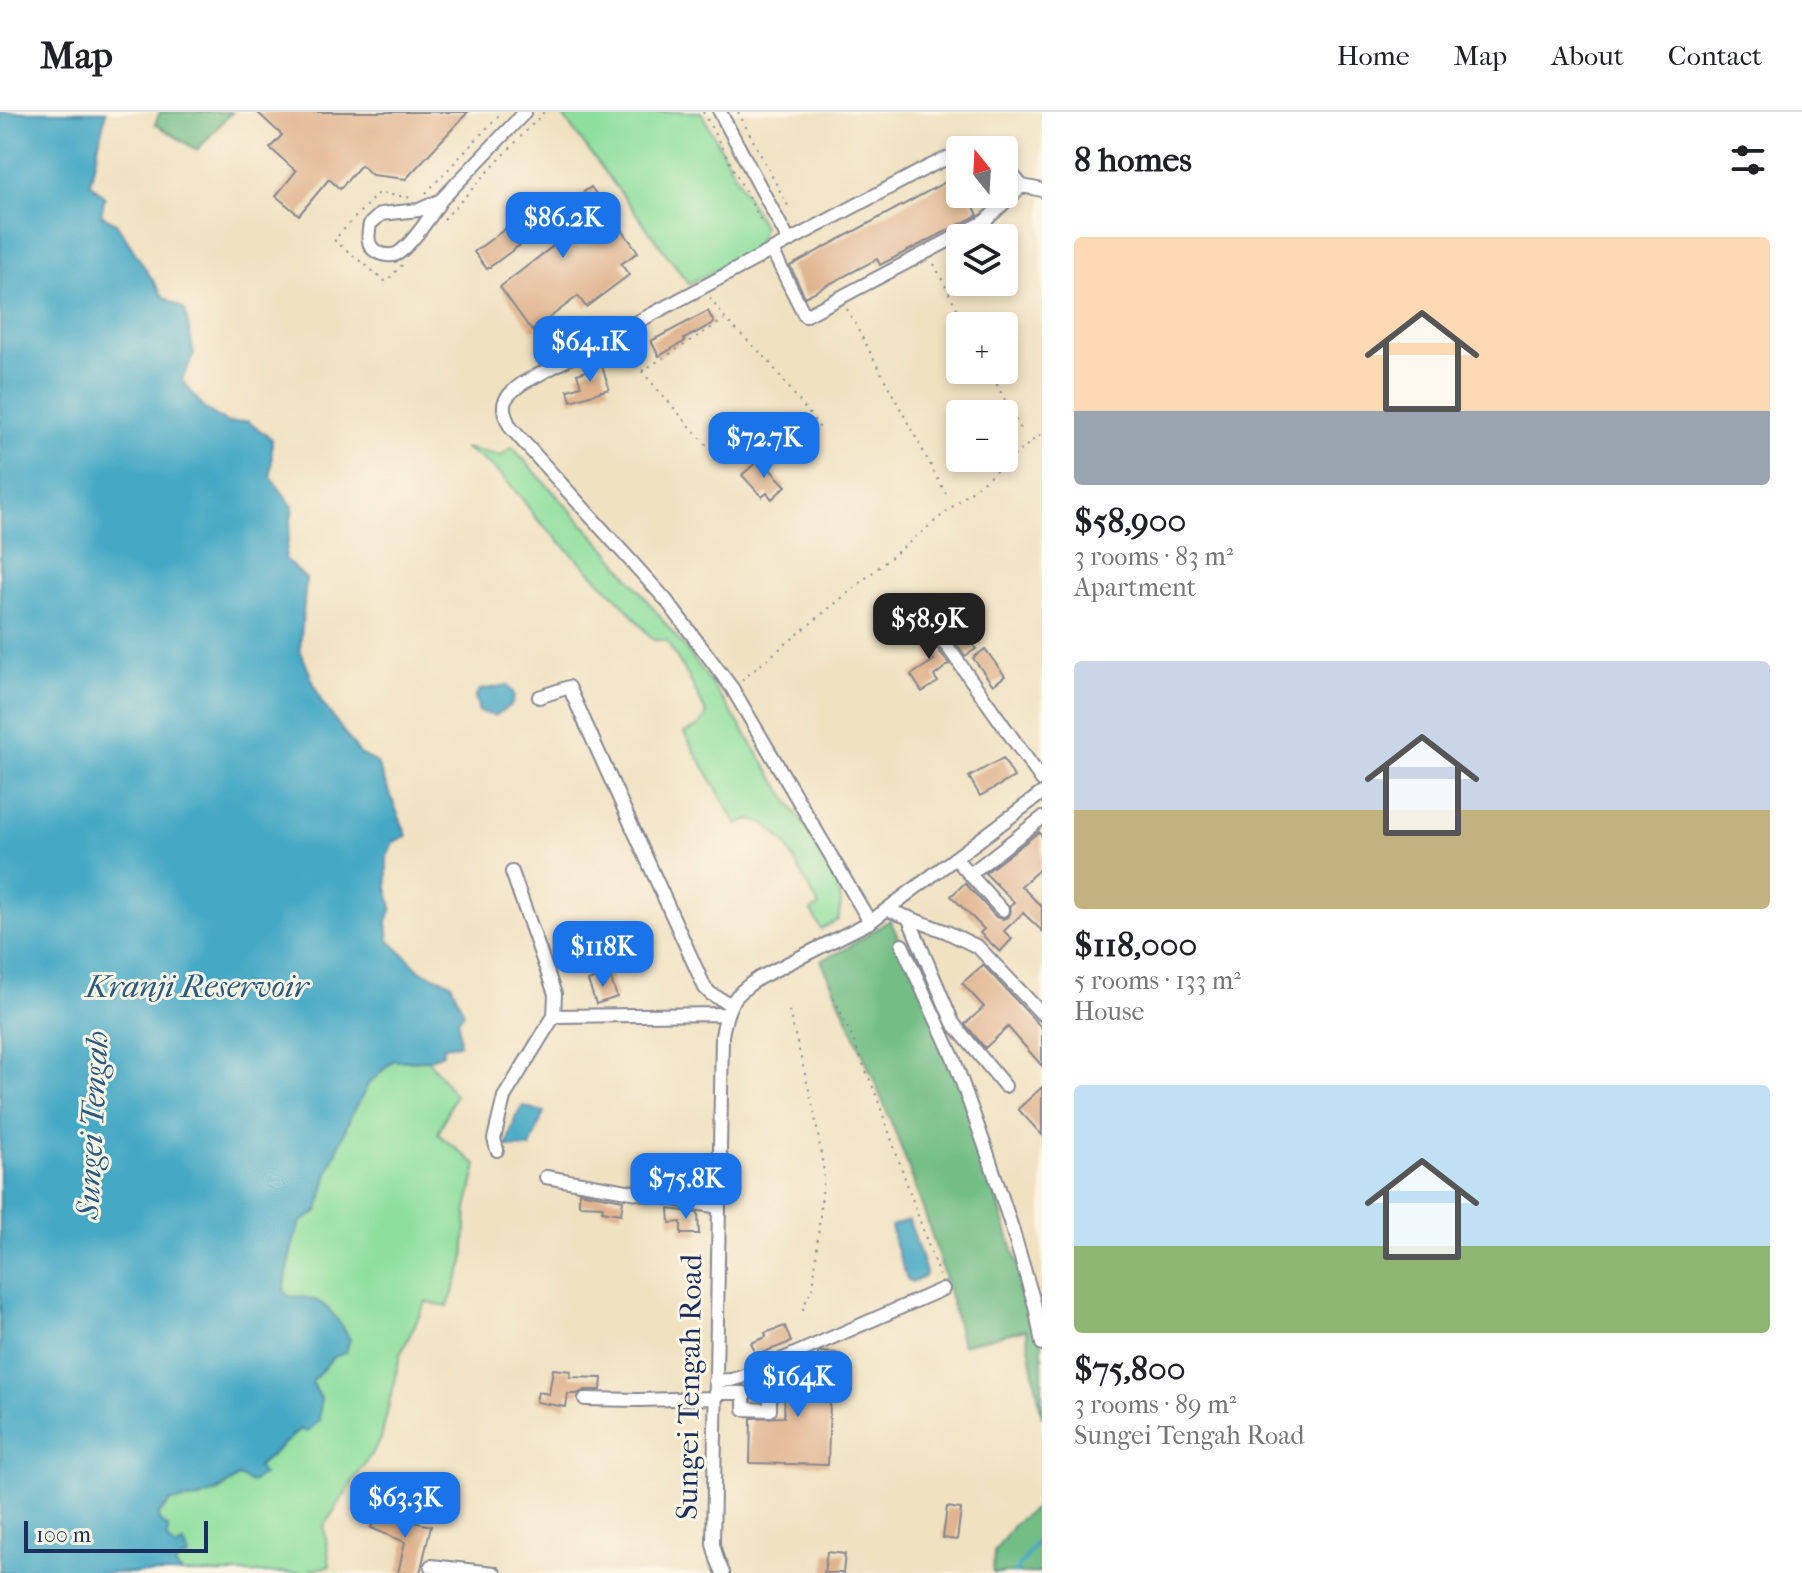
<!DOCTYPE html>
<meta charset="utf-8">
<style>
body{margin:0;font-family:"IM FELL French Canon",serif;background:#f2f2f2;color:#202124;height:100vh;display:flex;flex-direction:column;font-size:30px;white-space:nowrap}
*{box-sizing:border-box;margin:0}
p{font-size:26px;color:#757577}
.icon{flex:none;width:44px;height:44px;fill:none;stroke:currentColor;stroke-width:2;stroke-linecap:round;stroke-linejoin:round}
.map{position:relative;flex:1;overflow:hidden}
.details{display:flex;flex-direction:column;background:#fff;width:760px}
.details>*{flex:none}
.needle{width:52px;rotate:342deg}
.tools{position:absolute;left:946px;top:24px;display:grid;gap:16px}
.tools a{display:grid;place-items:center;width:72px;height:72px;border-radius:8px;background:#fff;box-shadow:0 4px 12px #0003;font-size:40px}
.scale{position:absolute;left:24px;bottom:20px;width:184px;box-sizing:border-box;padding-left:8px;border:4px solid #1b2f5e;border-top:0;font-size:22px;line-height:28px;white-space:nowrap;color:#1b2f5e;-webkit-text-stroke:6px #fcf5e5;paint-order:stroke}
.price{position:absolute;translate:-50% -68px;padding:0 18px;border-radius:16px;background:#1a73e8;color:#fff;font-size:26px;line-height:52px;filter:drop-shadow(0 2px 4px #0008)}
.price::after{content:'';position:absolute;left:50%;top:48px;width:24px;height:18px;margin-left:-12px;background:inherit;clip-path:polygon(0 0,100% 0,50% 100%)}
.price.selected{background:#222;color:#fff}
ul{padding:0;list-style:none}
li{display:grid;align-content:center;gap:16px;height:424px;padding:0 32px}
li span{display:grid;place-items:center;height:248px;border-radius:8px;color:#555}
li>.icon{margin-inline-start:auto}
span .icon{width:144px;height:144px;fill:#fffc;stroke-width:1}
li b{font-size:34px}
h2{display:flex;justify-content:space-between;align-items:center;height:96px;padding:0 32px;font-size:34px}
header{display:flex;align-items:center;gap:48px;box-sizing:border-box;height:112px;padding:0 40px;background:#fff;border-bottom:2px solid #e0e0e0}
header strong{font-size:38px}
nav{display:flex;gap:44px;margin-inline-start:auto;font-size:28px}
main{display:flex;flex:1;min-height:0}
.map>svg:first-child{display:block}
.green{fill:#8edf9e;stroke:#54877e;stroke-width:2}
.forest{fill:#72be85;stroke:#467672;stroke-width:2}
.water{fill:#45a8c5;stroke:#306c92;stroke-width:2}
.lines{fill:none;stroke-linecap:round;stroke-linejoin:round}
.stream{stroke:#45a8c5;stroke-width:4}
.building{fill:#e0b48f}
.minor-casing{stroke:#868890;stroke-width:16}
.path{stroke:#868890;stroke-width:2;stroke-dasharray:2 6;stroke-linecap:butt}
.minor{stroke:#fff;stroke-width:12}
.labels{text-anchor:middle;stroke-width:6;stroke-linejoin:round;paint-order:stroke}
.street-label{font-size:30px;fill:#1b2f5e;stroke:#fcf5e5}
.water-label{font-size:32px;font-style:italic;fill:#2a5982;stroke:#fcf5e5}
</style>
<header>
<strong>Map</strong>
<nav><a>Home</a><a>Map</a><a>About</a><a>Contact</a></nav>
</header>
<main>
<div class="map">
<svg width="1042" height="1461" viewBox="0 0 1042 1461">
<rect width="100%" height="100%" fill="#fcf5e5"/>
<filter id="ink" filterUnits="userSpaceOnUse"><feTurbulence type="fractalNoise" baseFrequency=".0125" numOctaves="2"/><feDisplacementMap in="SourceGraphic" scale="16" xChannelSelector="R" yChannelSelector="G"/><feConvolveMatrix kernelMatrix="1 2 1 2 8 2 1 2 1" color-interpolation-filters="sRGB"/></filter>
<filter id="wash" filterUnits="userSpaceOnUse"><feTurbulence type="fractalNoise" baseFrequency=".006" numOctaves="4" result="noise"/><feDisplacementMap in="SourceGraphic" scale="32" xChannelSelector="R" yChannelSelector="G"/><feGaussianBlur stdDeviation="1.8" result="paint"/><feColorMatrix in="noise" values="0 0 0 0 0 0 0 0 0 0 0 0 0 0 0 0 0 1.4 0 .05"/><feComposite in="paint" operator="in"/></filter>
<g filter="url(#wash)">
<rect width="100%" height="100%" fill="#f0e1c1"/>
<path class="green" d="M560,0h141l62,114 -7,23 -67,35z
M512,335l96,104 94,119 33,48 83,129 20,40 3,17 -3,16 -17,9 -10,-18 8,-5 -34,-63 -18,-18 -18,-6 -12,5 -53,-91 14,-6 9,-13 -19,-38 -22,-36h-13l-31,-37 -87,-86c-18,-28 -43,-53 -71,-69l37,8z
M428,948l27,35 -17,39 39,31 -10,43 -3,54 -16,44 -22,-4 -26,53 -19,84 -57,87 6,40 -19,4v3h-129l-8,-7 9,-23 -7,6 -8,-9v-13l-9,-6 -1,-6 13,-14 23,-1 25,-9 21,-15 17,-8 44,-39 20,-30 -9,-17 20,-24 14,-6 -62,-61 8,-44 8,-24 18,-12 10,-38 21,-53 20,-37 24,-22z"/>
<path class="forest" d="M160,0h72l-35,38 -42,-26z
M890,808l63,137 89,287v74l-16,-89 -64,16c-30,-133 -84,-261 -141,-385l21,-9z
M1042,1391v70h-49l1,-21 22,-30z"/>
<path class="water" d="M0,0h106l-16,71 15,14 -4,18 15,8 47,73 22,14 9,44 -12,26 23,29 23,14 19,-2 25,18 -1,38 22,30 -8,52 21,20 -6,70 21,52 39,53 17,9 30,73 -14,6 -6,15v30l5,21 -5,14 2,18 32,31 30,12 13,30 -6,6 2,25 -17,2v8l-15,6 -35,1 -24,22 -20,37 -21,53 -10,38 -18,12 -8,24 -8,44 5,5c37,0 42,15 61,43l-4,13 -14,6 -20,24 9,17 -2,22 -12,11 -7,-3 -43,38 6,8 -12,8 -12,-7c-25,18 -37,24 -68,25l-13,13 1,7 9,6v13l8,8 8,-5 5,13 -11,4 -3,6 7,7h-182z
M507,573l7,9 -2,10 -17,12 -16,-4 -4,-15 5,-7z
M523,994l21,6 -14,36 -22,-1 -1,-3 9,-28z
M909,1108l17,53 -1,3 -14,6 -4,-3 -12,-34 -4,-19z"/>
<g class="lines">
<path class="stream" d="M1015,1461l27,-39"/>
</g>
<g id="blocks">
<path class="building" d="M257,0h211l-62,67 -34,-4 -11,-10 -21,24 -11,-10 -30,36 -23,-19 20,-25 -26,-23 12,-13z
M960,62v20h8l10,21 -98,50 -3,-6 -72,38 -15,-31z
M591,75l47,65 -17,12 8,11 -43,32 -8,-11 -46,35 -32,-44 57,-44 -12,-16 -58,42 -13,-17 67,-50 26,35 21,-16 -15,-21z
M708,199l6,12 -30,16 1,2 -26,15 -8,-15z
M602,254l7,23 -38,12 -3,-11 13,-4 -4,-12z
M760,347l26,27 -14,13 -5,-6 -5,4 -20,-22z
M958,512l18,25 -11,7 -13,-19 -4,-2h-7z
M925,514l10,13 4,-2 -3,6 1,5 12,16 -15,12 4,6 -16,10 -11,-17 23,-15 -20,-26z
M985,537l20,27 -12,9 -20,-27z
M1003,646l11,19 -34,19 -11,-19z
M1039,720l3,4v31l-21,19 21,21v24l-19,-18 -19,18 8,8 -12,13 -20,-19 4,-4 -33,-33 14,-13 31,34 7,2 4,-2 4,-5 -1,-6 4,-4 -29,-29z
M983,853l59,63v38l-34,-39 -23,21 -20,-24 19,-17 -22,-24z
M609,861l8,24 -21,7 -8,-23z
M1042,975v48l-24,-26z
M579,1080l44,8 -2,14 -19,-3 1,-5 -24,-1z
M669,1097l29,4 1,21h-18v-12l-11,1z
M785,1214l6,16 -35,13 -5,-12 15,-6 -1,-4z
M821,1240l15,1v16h-5l-3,96 -78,-2 1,-45 33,-1 1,-49h33v-15z
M553,1257l18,2 -1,6 32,1 -1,12h-16l-8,4h-9l-2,13 -30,-5 2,-10 11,2z
M947,1395l14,2 -4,31 -14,-2z
M378,1398l22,9 31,7 -11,47h-22l7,-31 -34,-14z
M827,1440l18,2 -2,19h-19z"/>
</g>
</g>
<g filter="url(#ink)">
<use href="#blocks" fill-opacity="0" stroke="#868890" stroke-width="2"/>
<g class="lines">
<g class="minor-casing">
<path id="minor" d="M720,0l69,129
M1004,53l18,21
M441,88l-22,10 -38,4 -11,10c-2,11 -4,22 7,28 8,4 18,5 24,-1 12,-9 32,-38 40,-51l84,-88
M772,138l33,66 179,-94 38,-36 20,4
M945,531l97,137
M539,585l30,-10 136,301 6,6 19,10
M955,746l47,52
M970,762l72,-56
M888,798l59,22 31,15 64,67
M908,805l45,106 52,63
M870,810l-138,-234 -66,-88 -155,-172c-13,-23 -8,-31 12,-45l405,-216 22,-10 10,-1
M902,833l51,112 35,98 24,73 23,78 7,38
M554,904l171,-2
M497,1038l-3,-11 10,-42 50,-81 1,-22 -43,-122
M546,1065l173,30
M715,1269l16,-1 11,-3 201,-88
M715,1281h29v16l26,1v-46
M585,1287l54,1 76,-2
M431,1454l63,7
M723,1461l-6,-14 -4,-15 9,-508c5,-31 11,-41 37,-58l111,-56 172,-129"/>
</g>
<path class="path" d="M703,0l58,109
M738,0l51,96
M426,81l76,-81
M444,107l100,-107
M934,152l32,62
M402,153l-16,17 -52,-42 44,-47 35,5
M710,186l15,21 42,40 56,73
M847,197l99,185
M624,233l7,14 93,106
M989,258l32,60
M642,259l82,-51
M742,568l300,-247
M834,886l17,37 24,57 64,184
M789,899l25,99 10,63 -11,117 -5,6 -6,16"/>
<use href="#minor" class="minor"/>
</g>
</g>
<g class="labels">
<g class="street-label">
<text transform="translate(689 1275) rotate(-89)" y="10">Sungei Tengah Road</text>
</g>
<g class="water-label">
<text x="197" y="885">Kranji Reservoir</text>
<text transform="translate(92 1013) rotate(-87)" y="11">Sungei Tengah</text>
</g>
</g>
</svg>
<div class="tools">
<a><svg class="needle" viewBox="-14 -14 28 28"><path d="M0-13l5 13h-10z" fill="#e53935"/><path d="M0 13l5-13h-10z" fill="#757577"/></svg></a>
<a><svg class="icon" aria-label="layers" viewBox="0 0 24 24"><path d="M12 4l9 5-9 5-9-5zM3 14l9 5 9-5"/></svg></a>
<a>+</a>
<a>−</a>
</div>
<div class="scale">100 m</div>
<b class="price" style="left:563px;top:148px">$86.2K</b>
<b class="price" style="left:590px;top:272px">$64.1K</b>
<b class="price" style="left:764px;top:368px">$72.7K</b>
<b class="price selected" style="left:929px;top:549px">$58.9K</b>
<b class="price" style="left:603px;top:877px">$118K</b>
<b class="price" style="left:686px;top:1109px">$75.8K</b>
<b class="price" style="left:798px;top:1307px">$164K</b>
<b class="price" style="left:405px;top:1428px">$63.3K</b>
</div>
<section class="details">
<h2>8 homes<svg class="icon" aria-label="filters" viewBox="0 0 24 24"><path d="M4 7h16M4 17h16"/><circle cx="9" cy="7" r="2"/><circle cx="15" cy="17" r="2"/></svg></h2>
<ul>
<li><span style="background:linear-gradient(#ffd9b3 70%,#9aa5b1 0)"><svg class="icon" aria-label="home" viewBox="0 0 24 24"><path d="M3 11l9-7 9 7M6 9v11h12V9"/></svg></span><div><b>$58,900</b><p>3 rooms · 83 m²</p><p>Apartment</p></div></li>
<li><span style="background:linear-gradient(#c9d6e8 60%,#c2b280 0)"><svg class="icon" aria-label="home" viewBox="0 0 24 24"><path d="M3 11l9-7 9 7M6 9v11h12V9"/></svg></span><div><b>$118,000</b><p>5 rooms · 133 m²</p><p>House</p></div></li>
<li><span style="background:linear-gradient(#bfe0f5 65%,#8fb573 0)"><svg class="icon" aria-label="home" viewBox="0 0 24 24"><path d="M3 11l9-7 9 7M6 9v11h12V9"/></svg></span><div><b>$75,800</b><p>3 rooms · 89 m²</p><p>Sungei Tengah Road</p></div></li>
</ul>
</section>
</main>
